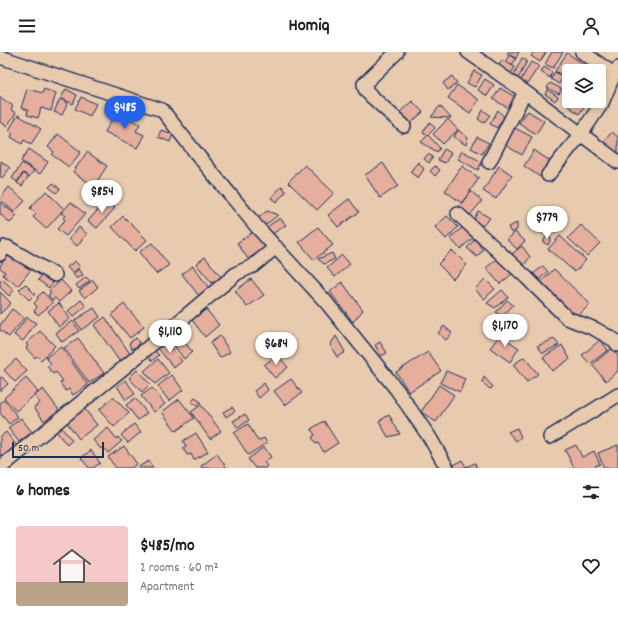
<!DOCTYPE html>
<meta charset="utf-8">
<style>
body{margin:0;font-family:Dekko,sans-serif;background:#f2f2f2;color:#222;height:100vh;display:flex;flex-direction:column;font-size:15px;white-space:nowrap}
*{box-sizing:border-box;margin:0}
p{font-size:13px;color:#767676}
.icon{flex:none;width:22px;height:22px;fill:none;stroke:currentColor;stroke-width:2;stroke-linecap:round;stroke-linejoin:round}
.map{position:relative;height:416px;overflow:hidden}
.drawer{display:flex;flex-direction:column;background:#fff;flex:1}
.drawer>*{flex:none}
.tools{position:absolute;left:562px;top:12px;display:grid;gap:8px}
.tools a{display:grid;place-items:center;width:44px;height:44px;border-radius:4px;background:#fff;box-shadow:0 2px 6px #0003;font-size:20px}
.scale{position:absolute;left:12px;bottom:10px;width:92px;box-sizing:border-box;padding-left:4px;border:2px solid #1b2f5e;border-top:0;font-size:11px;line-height:14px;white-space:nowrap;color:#1b2f5e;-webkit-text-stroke:3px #e8cbaf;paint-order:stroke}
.price{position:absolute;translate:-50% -34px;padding:0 9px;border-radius:14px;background:#fff;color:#222;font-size:13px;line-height:26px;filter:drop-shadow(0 1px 2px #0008)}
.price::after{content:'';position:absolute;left:50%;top:24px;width:12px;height:9px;margin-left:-6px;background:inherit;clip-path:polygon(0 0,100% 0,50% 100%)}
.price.on{background:#2563eb;color:#fff}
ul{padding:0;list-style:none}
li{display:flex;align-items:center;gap:12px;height:100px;padding:0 16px}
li+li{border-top:1px solid #e0e0e0}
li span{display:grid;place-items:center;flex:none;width:112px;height:80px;border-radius:4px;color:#555}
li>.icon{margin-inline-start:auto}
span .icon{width:48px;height:48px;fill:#fffc;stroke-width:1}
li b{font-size:17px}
h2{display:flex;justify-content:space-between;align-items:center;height:48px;padding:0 16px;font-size:17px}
header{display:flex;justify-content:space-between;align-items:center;height:52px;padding:0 16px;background:#fff;font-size:18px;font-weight:700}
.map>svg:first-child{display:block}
.building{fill:#e6ae9d;stroke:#1b2f5e}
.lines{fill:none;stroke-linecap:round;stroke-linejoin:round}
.minor-casing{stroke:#1b2f5e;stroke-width:16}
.minor{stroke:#e8cbaf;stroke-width:13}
</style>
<header><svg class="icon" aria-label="menu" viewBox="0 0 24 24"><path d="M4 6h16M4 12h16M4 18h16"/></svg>Homiq<svg class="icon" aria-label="person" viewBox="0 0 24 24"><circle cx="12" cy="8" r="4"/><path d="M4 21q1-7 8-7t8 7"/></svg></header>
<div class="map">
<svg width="618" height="416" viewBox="0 0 618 416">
<rect width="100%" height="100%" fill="#e8cbaf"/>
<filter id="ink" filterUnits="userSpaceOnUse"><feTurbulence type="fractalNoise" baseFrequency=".025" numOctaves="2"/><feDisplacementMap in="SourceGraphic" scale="8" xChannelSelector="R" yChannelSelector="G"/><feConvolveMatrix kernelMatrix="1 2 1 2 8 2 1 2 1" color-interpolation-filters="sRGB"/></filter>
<g filter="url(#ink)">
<path class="building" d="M508,0h11l-3,6 -9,-4z
M534,0h12l-6,10 -9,-6z
M552,0h11l-10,16 -8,-4z
M567,1l18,12 -4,6h-12v9l-14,-9z
M509,3l7,4 -4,6 -6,-4z
M522,6l5,3 -9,18 -5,-3z
M502,8l13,7 -5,8 -13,-7z
M531,10l8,4 -14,21 -6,-4z
M544,15l8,5 -2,6 -9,-6z
M474,19l8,4 -7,12 -8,-4z
M555,20l8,5 -4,7 -8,-5z
M452,24l5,7 -9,7 -5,-7z
M485,27l9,6 -7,11 -9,-6z
M550,31l12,6 -3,5 -12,-6z
M457,33l22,15 -9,13 -22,-15z
M500,36l15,9 -7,11 -15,-9z
M27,37l16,4v-4l13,4 -5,18 -10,-3 -3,10 -11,-3 1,-5 -7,-2z
M66,37l11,6 -4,9 -12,-6z
M548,38l10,7 -3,4 -10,-7z
M0,45l13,9 -2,4 5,3 -9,13 -7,-4z
M81,45l15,7 -6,12 -15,-7z
M60,47l8,4 -6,12 -8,-3z
M412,49l11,11 -13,12 -10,-12z
M572,49h16l-9,13 -11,-8z
M107,54l6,1 -2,8 -6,-1z
M440,54l11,12 -20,-1z
M483,58l7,5 -6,8 -6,-4z
M498,58l6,7 -7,11 -7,-4z
M528,59l16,10 -8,13 -17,-11z
M116,60l24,12 -4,7 8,4 -7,13 -32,-16z
M18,63l23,14 -10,15 -7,-4 -2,4 -11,-7 2,-4 -4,-3z
M448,67l10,11 -15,14 -10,-10z
M430,70l5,6 -7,7 -5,-3z
M515,76l17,9 -10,18 -17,-10z
M161,78l12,4 -3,8 -12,-5z
M458,78l10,8 -2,7 -12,-8z
M612,80l6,5v17l-15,-12z
M58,82l23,18 -12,15 -17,-12 2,-3 -6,-5z
M428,83l12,13 -3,4 -16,-10z
M477,85l12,6 -7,11 -11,-6z
M29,97l19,13 -8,12 -19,-13z
M444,97l7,4 -6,10 -7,-3z
M534,98l16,11 -10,16 -16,-11z
M462,99l20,11 -4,8 -20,-11z
M87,100l20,14 -13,20 -21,-14z
M428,102l5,3 -4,6 -5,-4z
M1,109l9,7 -8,10 -2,-2z
M418,110l6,7 -6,9 -8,-6z
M22,111l12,8 -5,6 -6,-4 -6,9 -5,-4z
M383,111l15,23 -18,12 -15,-23z
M305,113l29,28 -17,17 -29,-28z
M435,114l5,4 -5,6 -5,-5z
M462,114l17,12 -17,25 -17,-12z
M499,114l13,9 -16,24 -13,-8z
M24,121l4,4 -6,9 -5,-3z
M53,131l7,6 -4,4 -7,-6z
M282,134l4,6 -10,10 -5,-4z
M9,135l16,14 -11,11 -14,-13z
M46,139l18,18 -18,20 -13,-12 3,-3 -6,-6z
M471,139l11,10 -12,14 -11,-9z
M349,147l10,13 -21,15 -10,-12z
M106,149l9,7 -18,20 -9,-7z
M0,150l17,14 -7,7 -10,-9z
M71,150l14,12 -19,22 -9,-7 8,-9 -2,-2 2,-2 -4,-3z
M267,159l11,4 -15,12 -6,-8z
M478,159l12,7 -8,8 -9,-5z
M123,164l24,24 -12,11 -23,-24z
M447,164l11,11 -12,12 -11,-12z
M280,166l6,7 -14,9 -5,-7z
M517,171v7l-6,3 -3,-6z
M581,173l19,18 -13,13 -19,-18z
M79,175l8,7 -10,12 -8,-7z
M318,175l15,18 -19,15 -15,-18z
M463,175l10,11 -13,11 -10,-11z
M254,179l12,16 -18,12 -11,-16z
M515,180l10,9 -8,8 -10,-9z
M548,181l3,6 -3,6 -5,-3z
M560,184l26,24 -11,12 -27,-23z
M475,187l8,11 -6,7 -10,-9z
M152,191l17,22 -13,9 -17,-22z
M522,194l8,11 -8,11 -10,-14z
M452,198l15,15 -14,14 -15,-15z
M10,200l22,16 -14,18 -15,-11 2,-3 -5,-4v-2z
M332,201l3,6 -11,5 -6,-5z
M342,203l8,9 -15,13 -8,-9z
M205,205l16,20 -9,6 -16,-19z
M499,205l14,16 -13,11 -14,-16z
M75,209l5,6 -8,6 -5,-6z
M193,214l16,22 -10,8 -17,-22z
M543,214l5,6 -11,9 -5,-6z
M79,217l4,6 -6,4 -4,-5z
M554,217l36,35 -14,14 -36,-35z
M42,223l11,8 -4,5 -11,-8z
M86,225l4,4 -11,8 -3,-4z
M2,227l12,11 -5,6 -9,-9v-6z
M251,227l13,16 -17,12 -12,-16z
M485,227l10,10 -11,10 -9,-10z
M61,228l10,11 -12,11 -4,-4 -3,2 -4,-5 3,-2 -2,-2z
M93,228l5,7 -13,11 -6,-7z
M342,230l21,28 -10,12 -23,-30z
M25,232l10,10 -6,6 -10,-10z
M502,238l6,7 -13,11 -8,-5z
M0,240l11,11 -11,11z
M43,240l10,11 -15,12 -4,-4 3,-4 -3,-4 4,-4 -1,-2z
M81,248l5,6 -13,11 -5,-6z
M507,248l6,5 -11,12 -6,-5z
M59,251l11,16 -11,8 -11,-16z
M124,252l20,23 -14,11 -19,-23z
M94,256l6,9 -19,13 -6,-10z
M12,257l12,9 -15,19 -9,-7v-5z
M206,257l13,16 -14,12 -13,-17z
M27,265l9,6 -13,18 -9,-6z
M105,265l26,38 -11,7 -26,-37z
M73,269l6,10 -17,11 -6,-9z
M444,274l8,7 -6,7 -8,-7z
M40,279l15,15 -14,14 -4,-4 -2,2 -9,-10 2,-2 -2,-2z
M178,281l14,19 -8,7 -15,-20z
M500,283l19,13 -9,14 -20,-14z
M220,284l10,16 -10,6 -10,-15z
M336,284l9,16 -8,5 -7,-12z
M78,286l26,35 -15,10 -25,-35z
M136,286l4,6 -8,5 -3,-6z
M554,287l5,6 -16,8 -6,-7z
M600,288l8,10 -18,14 -8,-9z
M165,289l17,20 -8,7 -17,-21z
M380,290l7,11 -6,3 -6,-11z
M562,293l8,14 -18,12 -9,-14z
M61,295l27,38 -15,10 -4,-6 -3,2 -6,-8 3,-2 -7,-9 -3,2 -6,-8 4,-2 -5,-7z
M612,296l6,8v15l-12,10 -14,-16z
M153,297l6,6 -7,6 -5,-6z
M428,300l13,19 -32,21 -13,-20z
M277,303l11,12 -13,11 -11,-13z
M524,305l14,17 -11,8 -14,-17z
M16,307l11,12 -12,11 -11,-12z
M158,307l11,14 -14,11 -11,-13z
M137,318l13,14 -8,8 -13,-14z
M446,319l19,8 -5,13 -20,-9z
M172,323l11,15 -14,11 -11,-15z
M2,325l6,7 -8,7v-13z
M484,325l9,10 -3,2 -8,-7z
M26,326l12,14 -22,19 -12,-13z
M291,327l11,14 -17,12 -11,-14z
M126,328l9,14 -9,6 -9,-14z
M264,331l4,7 -9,8 -5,-7z
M439,333l15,10 -18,27 -15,-10z
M152,336l13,16 -11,8 -13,-16z
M43,337l16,21 -15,11 -10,-14 6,-4 -6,-7z
M113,345l16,16 -15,14 -15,-17z
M135,346l12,15 -9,7 -12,-15z
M195,346l6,4 -4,4 -6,-4z
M179,347l15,19 -18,13 -14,-19z
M4,348l14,17 -9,7 -9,-11v-10z
M201,353l20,26 -11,8 -19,-27z
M232,355l3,4 -9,6 -3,-5z
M84,356l13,17 -18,14 -13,-18z
M245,362l4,6 -11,8 -5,-7z
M389,363l11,19 -12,3 -9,-16z
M21,366l11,14 -13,10 -11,-14z
M324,369l14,22 -14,9 -6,-9 -2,1 -4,-7 3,-2 -4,-6z
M134,372l7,8 -13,11 -7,-8z
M248,372l10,17 6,-3 3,5 -19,12 -14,-22z
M59,373l13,15 -5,5 -13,-16z
M108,376l9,11 1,-2 4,4 -14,12 -5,-6 -2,2 -8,-9z
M517,376l4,9 -5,4 -8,-9z
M6,380l11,14 -14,11 -3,-3v-17z
M196,381l12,19 -14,8 -3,-6 -4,1 -4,-7 3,-2 -3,-5z
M576,393l6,12 12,-6 6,13 -5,2v2h-21l-9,-18z
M618,393v23h-14l-6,-15z
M124,394l13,18 -6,4h-15l-8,-11z
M264,395l7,10 -7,5 3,4 -2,2h-10l-7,-9z
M91,398l9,13 -7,5h-4l-8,-10z
M217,402l10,14h-25l-1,-2z
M462,408l4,7 9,-4 2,5h-26v-1z
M149,409l4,7h-15v-1z"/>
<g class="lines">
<g class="minor-casing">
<path id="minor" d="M397,0l-33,32 1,5 6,7 33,30
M468,0l57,40 93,70
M582,0l32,22
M0,5l162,53 38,48 57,69 69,75 71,88 33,48 17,30
M489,110l36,-70
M548,123l33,-41 21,-31 12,-29 4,-6
M458,162l68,63 41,41 28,11 19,11 4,5
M0,202l5,-7h2l48,28
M550,385l68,-42
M0,416l126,-102 111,-93 16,-7 23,-19"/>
</g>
<use href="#minor" class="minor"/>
</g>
</g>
</svg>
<div class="tools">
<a><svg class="icon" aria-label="layers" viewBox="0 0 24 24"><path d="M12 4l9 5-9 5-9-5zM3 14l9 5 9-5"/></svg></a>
</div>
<div class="scale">50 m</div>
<b class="price on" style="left:125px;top:78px">$485</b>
<b class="price" style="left:102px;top:162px">$854</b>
<b class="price" style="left:547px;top:188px">$779</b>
<b class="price" style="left:505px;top:296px">$1,170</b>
<b class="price" style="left:170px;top:302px">$1,110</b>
<b class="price" style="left:276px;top:314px">$684</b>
</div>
<section class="drawer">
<h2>6 homes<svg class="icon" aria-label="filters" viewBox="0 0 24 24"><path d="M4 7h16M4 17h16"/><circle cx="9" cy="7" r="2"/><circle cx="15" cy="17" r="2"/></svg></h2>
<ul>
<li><span style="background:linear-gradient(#f6c9c9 70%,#b9a48a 0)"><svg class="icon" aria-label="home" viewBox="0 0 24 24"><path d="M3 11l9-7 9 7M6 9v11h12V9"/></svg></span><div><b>$485/mo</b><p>2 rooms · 60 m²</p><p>Apartment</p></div><svg class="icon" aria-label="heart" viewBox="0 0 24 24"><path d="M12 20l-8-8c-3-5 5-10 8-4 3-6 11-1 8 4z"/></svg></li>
</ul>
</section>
